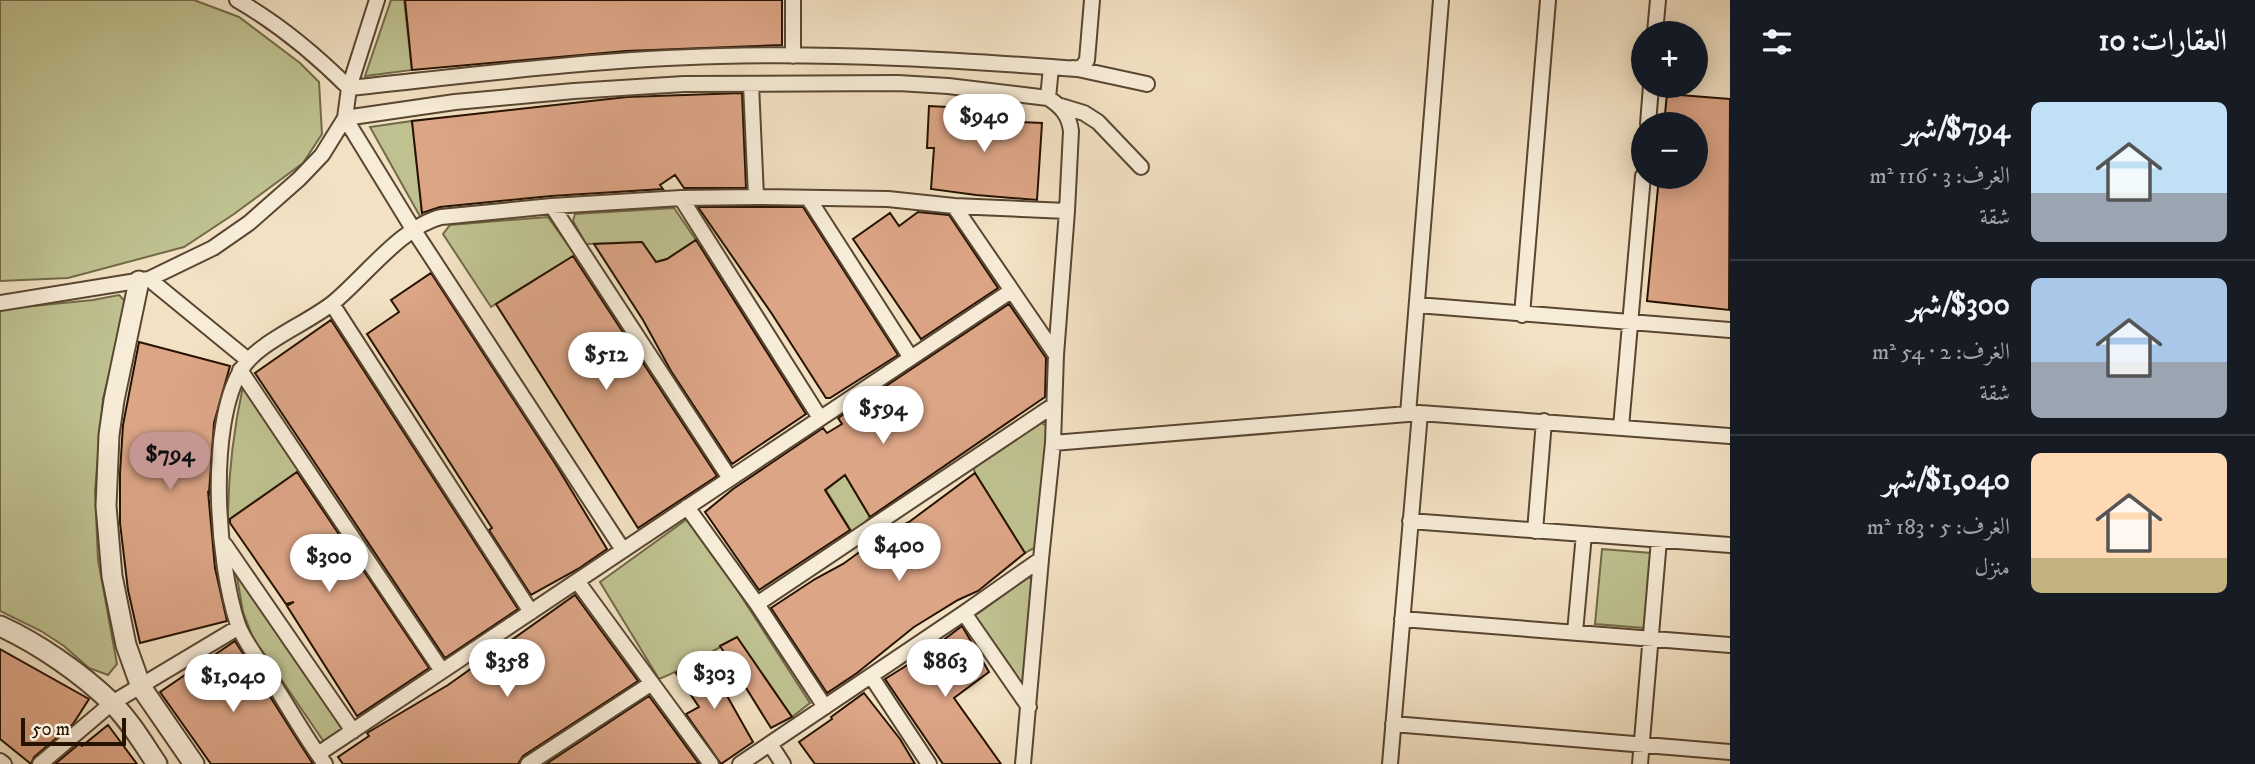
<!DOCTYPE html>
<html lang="ar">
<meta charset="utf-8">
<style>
body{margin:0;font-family:"IM FELL DW Pica",Amiri,serif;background:#20242c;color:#f1f3f6;direction:rtl;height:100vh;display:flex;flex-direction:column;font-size:26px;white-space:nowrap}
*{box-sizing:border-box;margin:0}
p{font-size:23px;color:#9ea1a6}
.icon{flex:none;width:38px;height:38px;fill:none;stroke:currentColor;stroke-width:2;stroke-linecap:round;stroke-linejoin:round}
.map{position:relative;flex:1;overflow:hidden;direction:ltr}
.side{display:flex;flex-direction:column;background:#171b24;width:525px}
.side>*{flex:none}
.fabs{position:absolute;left:1631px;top:21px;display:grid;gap:14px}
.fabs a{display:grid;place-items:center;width:77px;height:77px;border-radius:50%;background:#171b24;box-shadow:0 4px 18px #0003;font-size:35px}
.scale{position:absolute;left:21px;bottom:18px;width:105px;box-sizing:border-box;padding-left:7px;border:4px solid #261200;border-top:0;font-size:19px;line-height:24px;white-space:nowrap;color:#261200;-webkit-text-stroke:5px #f7ecd8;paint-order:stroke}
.price{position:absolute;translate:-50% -60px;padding:0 16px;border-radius:24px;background:#fff;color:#222;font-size:23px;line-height:46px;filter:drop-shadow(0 2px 4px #0008)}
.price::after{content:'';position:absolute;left:50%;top:42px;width:21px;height:16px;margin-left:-10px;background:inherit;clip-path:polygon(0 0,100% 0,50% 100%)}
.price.current{background:#c59692;color:#111}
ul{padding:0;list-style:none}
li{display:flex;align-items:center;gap:21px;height:175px;padding:0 28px}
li+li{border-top:2px solid #363941}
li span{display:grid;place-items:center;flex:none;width:196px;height:140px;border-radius:10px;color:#555}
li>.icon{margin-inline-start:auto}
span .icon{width:84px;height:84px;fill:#fffc;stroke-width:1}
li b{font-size:30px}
h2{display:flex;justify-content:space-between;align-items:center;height:84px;padding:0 28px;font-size:30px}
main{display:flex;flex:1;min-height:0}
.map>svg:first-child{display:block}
.green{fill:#bfc190;stroke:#726a48;stroke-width:2}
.building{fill:#dca586;stroke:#261200;stroke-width:2}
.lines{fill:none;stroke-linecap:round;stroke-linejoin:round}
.minor-casing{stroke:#594631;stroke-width:18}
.tertiary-casing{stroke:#594631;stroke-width:23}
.minor{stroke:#f7ecd8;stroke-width:14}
.tertiary{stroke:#f7ecd8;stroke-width:19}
</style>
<main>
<section class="side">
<h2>العقارات: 10<svg class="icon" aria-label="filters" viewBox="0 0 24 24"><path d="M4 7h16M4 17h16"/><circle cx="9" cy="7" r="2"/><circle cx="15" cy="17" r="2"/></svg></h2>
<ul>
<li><span style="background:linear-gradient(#bfe0f5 65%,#9aa5b1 0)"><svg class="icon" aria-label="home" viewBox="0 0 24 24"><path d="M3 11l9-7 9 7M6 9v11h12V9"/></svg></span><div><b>$794/شهر</b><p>الغرف: 3 · 116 m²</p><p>شقة</p></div></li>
<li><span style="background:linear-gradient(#a9c7e8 60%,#9aa5b1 0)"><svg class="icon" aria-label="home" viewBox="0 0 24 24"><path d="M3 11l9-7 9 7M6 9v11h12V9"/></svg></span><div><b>$300/شهر</b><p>الغرف: 2 · 54 m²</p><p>شقة</p></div></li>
<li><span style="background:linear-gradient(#ffd9b3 75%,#c2b280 0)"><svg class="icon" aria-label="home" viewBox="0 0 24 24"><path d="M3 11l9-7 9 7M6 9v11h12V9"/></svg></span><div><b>$1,040/شهر</b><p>الغرف: 5 · 183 m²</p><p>منزل</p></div></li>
</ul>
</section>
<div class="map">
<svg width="1730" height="764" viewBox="0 0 1730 764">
<rect width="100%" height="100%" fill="#f2e1c3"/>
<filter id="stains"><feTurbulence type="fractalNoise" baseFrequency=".00286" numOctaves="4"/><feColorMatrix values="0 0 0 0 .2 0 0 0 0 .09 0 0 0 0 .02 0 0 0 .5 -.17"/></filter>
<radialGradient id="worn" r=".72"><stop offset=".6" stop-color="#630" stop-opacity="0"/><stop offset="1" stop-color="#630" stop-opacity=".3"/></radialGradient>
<path class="green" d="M0,0h194l45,17 61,46 19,19 3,52 -19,29 -69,51 -50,33 -116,31 -68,3z
M391,0h13l8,70 -47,6z
M412,121l10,92v7l-52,-93z
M674,208l22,32 -29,19 -11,3 -14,-20 -56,2 -13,-23 2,-7z
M548,217l27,38 -84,52 -48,-73 7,-9z
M119,295l8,8 -24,96 -8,92 3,69 19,104 -9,11 -19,-7 -25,-22 -23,-15 -41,-20v-300l3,-2 90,-9z
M243,386l50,70 6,15 -71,49c0,-48 5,-87 15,-134z
M1040,422l8,5 -12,120 -11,6 -50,-80 -2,-7z
M845,475l25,42 -17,17 -27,-44z
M690,517l120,186 -18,14 -55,-79c-26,13 -51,31 -78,41l-59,-97z
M1602,549l49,4 -7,75 -49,-4z
M235,566l113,162 -24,14 -71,-104 -10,-26z
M1029,577l7,7 -9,99 -7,3 -47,-69z"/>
<path class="building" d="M405,0h377v45l-156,6 -214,19z
M742,93l4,95h-62l-9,-13 -15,10 3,4 -112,7 -111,11 -18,6 -10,-92 215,-24z
M1667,94l63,5 -1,211 -82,-9 12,-124h37v-53h-32z
M929,106l54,3 -1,11 60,3 -5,77 -61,-5 -45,-6 3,-41h-7z
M698,207h105l95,148 -68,43h-4l-54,-84z
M918,212l31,3 49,73 -77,51 -68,-100 37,-26 9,13z
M696,240l110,174 -74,50 -61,-93 -28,-51 -49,-76 48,-2 14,20 11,-3z
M573,256l144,220 -79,52 -142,-224z
M431,273l125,192 51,84 -29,20 -47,26 -42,-65 3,-2 -125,-194 32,-22 -8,-12z
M1009,304l37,54 -1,39 -175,120 -25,-42 -20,15 25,40 -91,60 -54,-78 28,-23 90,-61 4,5 15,-9 -4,-6z
M331,320l187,289 -73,49 -190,-285z
M139,342l91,24 -16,57 -5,70 -1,-2 7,77 12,53 -87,22 -12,-53 -8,-67v-50l3,-48z
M297,472l132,196 -72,48 -70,-110 7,-4 -8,2 -56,-81v-4z
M975,473l50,80 -47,38 -20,9 -44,27 -57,46 -30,20 -56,-85 44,-29 28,-15 40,-29 26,-13z
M575,595l63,86 -115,75 -5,8h-175l-5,-7 31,-21 -2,-3 81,-48z
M962,626l27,46 -35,26 47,66h-58l-58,-85 40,-25z
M737,637l55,80 -21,11 -51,-82z
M235,641l60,95 18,28h-102l-51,-72z
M0,649l89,50 -16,25 -39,33 -3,7 -31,-25z
M704,655l49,87 -32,22 -35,-50 13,-7 -23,-34z
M864,693l36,46 15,25h-100l-16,-22 33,-23 -1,-2z
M649,696l50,68h-153z
M108,725l29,39h-82l24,-20 3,2z"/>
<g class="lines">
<g class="minor-casing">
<path id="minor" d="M237,0c42,24 77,53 112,88
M1655,33l3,-33
M793,56v-56
M1073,68l74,16
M751,84l5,113
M349,88c123,-13 247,-29 371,-32 119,-3 238,4 357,13l6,-3 4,-6 5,-60
M1048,98l3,-31
M1061,106l23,7 14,9 43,45
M345,118l110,-16 119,-11 110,-7 214,-1 50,3 100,12c13,8 21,17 23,33l-4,80 -11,144 -3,88 -12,116 -18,205
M345,118l68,111 210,321
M1648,124l3,-38
M681,198l139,220
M809,199l102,159
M552,206l177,271
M954,206l102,149
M149,279l99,81
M0,303l149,-24 64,-31 36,-25 50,-44 23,-24 23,-37 4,-30 28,-88
M332,304l199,308
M1417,305l313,25
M1522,315l26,-315
M240,370l202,301
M1408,414l33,-414
M1621,427l22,-251
M1053,443l367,-30 310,23
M687,507l70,97 68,103
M1410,521l320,24
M1535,531l9,-110
M225,545l128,186
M577,581l134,183
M757,604l297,-199
M964,613l65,94
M1402,619l328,26
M1575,632l9,-98
M871,676l58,88
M1393,724l337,28
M770,744l13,20
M318,754l693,-463
M0,761l4,3
M40,764l72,-61 127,-76
M325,764c-21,-28 -38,-60 -57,-89 -10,-17 -23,-32 -30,-50 -21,-62 -31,-198 3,-255 16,-28 68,-47 93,-68 31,-26 69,-76 107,-85l111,-11 129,-8 75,-1 132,2 66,7 113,5
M528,764l124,-81
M740,764l224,-151 77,-54
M1390,764l30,-351
M1640,764l19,-224"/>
</g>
<g class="tertiary-casing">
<path id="tertiary" d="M139,281l-25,119 -5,35 -3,71 6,70 14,69 15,42 53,77
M0,626c39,18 81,47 112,77 18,18 31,40 45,61"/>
</g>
<use href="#minor" class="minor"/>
<use href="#tertiary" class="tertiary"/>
</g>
<rect width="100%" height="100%" filter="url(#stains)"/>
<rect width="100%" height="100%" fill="url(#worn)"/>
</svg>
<div class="fabs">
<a>+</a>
<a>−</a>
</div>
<div class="scale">50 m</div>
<b class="price" style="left:984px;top:154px">$940</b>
<b class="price" style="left:606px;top:392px">$512</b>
<b class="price" style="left:883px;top:446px">$594</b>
<b class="price current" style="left:170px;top:492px">$794</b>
<b class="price" style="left:899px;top:583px">$400</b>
<b class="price" style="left:329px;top:594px">$300</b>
<b class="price" style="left:507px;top:699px">$358</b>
<b class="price" style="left:945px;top:699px">$863</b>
<b class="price" style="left:714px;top:711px">$303</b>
<b class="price" style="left:233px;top:714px">$1,040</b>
</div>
</main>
